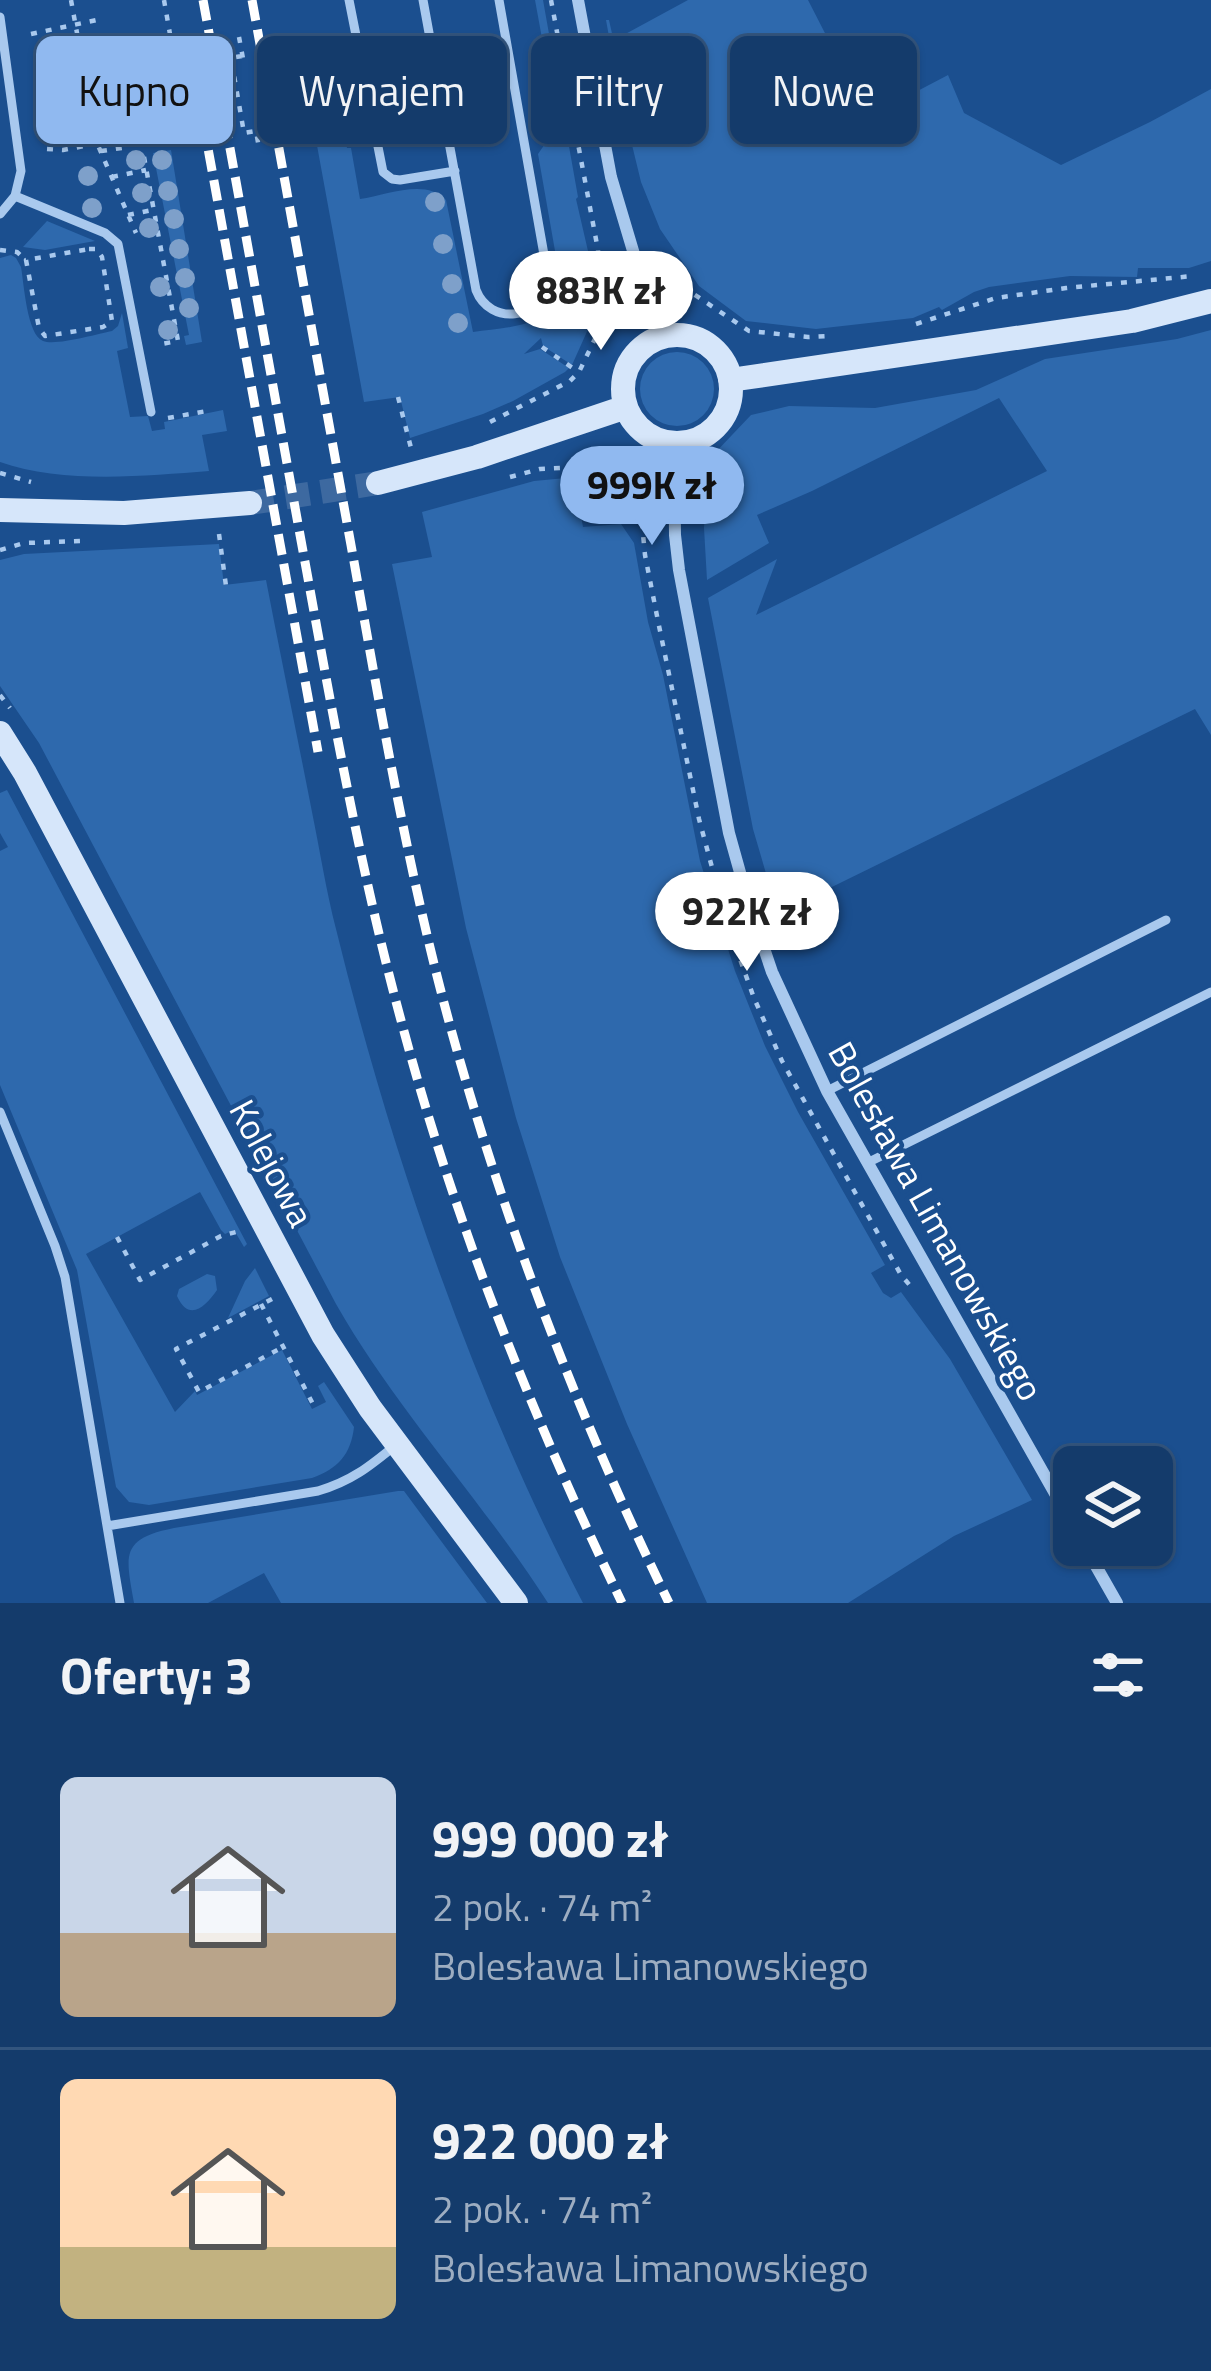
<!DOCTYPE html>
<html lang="pl">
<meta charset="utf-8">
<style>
body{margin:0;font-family:"Titillium Web",sans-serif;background:#214673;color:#f1f3f6;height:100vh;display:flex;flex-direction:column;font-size:45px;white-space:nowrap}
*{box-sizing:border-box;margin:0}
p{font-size:39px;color:#9dadc1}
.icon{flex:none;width:66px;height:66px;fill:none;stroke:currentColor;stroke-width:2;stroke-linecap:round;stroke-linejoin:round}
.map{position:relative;height:1603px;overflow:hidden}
.details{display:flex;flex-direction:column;background:#143b6b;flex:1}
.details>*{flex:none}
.top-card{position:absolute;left:36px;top:36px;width:1140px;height:108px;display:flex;gap:24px}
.tools{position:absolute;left:1053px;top:1446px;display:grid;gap:24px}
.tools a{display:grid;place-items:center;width:120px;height:120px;border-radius:18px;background:#143b6b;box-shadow:0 3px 9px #0004,0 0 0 3px #33557e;font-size:60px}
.price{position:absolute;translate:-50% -102px;padding:0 27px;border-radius:42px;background:#fff;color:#222;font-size:39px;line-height:78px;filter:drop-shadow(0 3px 6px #0008)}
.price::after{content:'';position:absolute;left:50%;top:72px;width:36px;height:27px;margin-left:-18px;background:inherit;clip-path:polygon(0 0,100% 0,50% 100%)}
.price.selected{background:#90b9f0;color:#111}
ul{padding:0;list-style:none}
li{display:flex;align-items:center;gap:36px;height:300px;padding:0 60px}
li+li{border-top:3px solid #33557e}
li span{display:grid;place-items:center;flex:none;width:336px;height:240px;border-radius:18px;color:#555}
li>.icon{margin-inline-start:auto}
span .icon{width:144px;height:144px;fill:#fffc;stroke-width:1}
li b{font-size:51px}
h2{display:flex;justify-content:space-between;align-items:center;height:144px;padding:0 60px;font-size:51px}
.tag{padding:0 42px;border-radius:18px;background:#143b6b;box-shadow:0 3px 9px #0004,0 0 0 3px #33557e;font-size:42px;line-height:108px}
.tag.selected{background:#90b9f0;color:#111}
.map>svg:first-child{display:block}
.green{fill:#2e69ad}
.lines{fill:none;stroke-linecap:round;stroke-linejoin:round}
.secondary-tunnel{stroke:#3d69a0;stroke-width:24;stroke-dasharray:24 12;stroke-linecap:butt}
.path{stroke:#a9c9ee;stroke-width:4.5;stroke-dasharray:6 9;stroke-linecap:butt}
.lane{stroke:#a9c9ee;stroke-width:9}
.street{stroke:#a9c9ee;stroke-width:12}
.secondary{stroke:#d6e6fa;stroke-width:24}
.rail{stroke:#fff;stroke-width:9;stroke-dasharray:21 9;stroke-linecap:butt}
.tree{fill:#7ea0ca}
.labels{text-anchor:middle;stroke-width:9;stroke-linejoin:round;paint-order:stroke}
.street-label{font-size:36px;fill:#fff;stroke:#1b4f8f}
</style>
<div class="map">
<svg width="1211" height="1603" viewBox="0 0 1211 1603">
<rect width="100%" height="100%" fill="#1b4f8f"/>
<path class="green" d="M535,0h8l35,197 -2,2 12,52 1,39 5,26 -22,49 -29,-19 -2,-8 -17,16 16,-5 29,19 -4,4 -52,29 -30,13 -73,24 -10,-41 -36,5 -48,-262 -11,-37 18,-4 5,22 14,-2 5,29h4l9,51c27,-4 66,-21 86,1l27,132c34,-5 83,-4 88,-47l-23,-131 9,-13 13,-4z
M688,0h120l60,117 80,-42 16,38 97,52 89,-43 61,-33v172l-22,7h-51l-1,9 -67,-1 -81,11 -15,5 -32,18 -3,-3 -26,11 -97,11 -70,-8 -47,-35 -39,-57 -19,-47 -24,-99 34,-5 -1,-12 -35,4 -9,-50h3l4,18h5z
M171,113l3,15 -54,9 9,-16z
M171,150l31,192 -16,3 -2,-9 5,-1 -36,-182z
M47,221l48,20 -50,9 -22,-3z
M11,255l5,3 5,9c3,17 6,68 22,74 13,5 54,-7 69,-10l6,-5 4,-13 6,35 -11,3 13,66 18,-1 4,15 13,-2 -1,-7 59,-12 4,21 -25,4 7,36c-64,5 -148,13 -209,-9v-204z
M1211,330v405l-16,-26 -408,200 9,20 -12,6 -31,-106 -45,-231 69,-39 -21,56 291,-144 -48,-73 -187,93 -55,24 12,28 -62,37 -3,-52 4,-60 5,-13 38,-40 38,-9 86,2 101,-18 69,-31 132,-20z
M640 389a37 37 0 1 1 74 0a37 37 0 1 1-74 0Z
M566,478l8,4 2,6 7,39 38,-3 13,19 14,79 15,53 37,186 35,110 30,75 33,66 87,153 -14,8 12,20 8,5 10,-6 49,67 82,141 -78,36 -106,67h-141l-80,-179 -67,-167 -44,-139 -50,-190 -74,-364 40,-7 -10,-45 112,-31z
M219,544l5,41 42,-5c15,78 31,155 46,232 8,39 14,78 24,117 56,228 138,465 247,674h-35c-66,-103 -151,-192 -212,-299l-297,-561 -39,-57v-126l24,-6z
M7,790l240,454 -3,3 -10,-17 -9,4 -4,-4 -21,-38 -114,62 89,158 20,-21 2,4 85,-45 30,59 14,-7 -8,-16 6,-4 30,45c-3,27 -16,42 -42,51l-163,27 -20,-3 -13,-15 -39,-217 -77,-185v-234l8,-4 -8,-14v-40z
M255,1268l14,28 -41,22 17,-37z
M207,1274l8,2 2,14c-11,16 -28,33 -40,6l2,-7z
M398,1491h6l83,112h-206l-17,-30 -56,30h-74c-8,-47 -15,-64 40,-75z"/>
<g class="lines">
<path class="secondary-tunnel" d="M250,503l128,-20"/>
<path class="path" d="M71,0l26,143 39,90
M31,34l66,-14
M239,37l5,27
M242,56l-11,2 13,75 12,-2 3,17
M175,100l4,23
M334,113l14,-2
M92,115l83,-15 -1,-16 3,-10 -13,-74
M47,149l16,1 32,-6
M101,151l21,-3
M144,157l34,184 -22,4
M112,177l34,-7
M128,215l24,-5
M89,249h8l5,8 10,64 -9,6 -58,9 -6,-8 -13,-68z
M0,250l17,2 9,8
M667,289l9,-2 10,2 63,42 59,6 20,-1
M605,309l23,-7
M916,324l80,-26 70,-10 127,-12
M542,347l35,24
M398,397l13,51
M168,418l39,-7v-2
M490,422l80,-41 9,-9 27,-56 -6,-29 -2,-37 -47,-250
M0,473l31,9
M510,477l30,-8 42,-2 29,-7 16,6 11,15 7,74 13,66 41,198 28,104 27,75 28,63 119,214 12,14
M219,534l7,52
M0,550l24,-7 59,-2
M0,695l10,13
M117,1237l23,43 81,-44 15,-4
M272,1299l-96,50 23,43 84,-45
M261,1304l53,102"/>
<path class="lane" d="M349,0l34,172 9,7 8,1 55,-9
M423,0l53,290c14,36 65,30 73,-7l-50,-283
M0,17l21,154 -6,25 -15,18
M15,196l90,37 13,11 33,168
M827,1091l339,-171
M0,1112l55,134 10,31 55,326
M867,1163l344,-171
M107,1526l211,-35c34,-10 52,-25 79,-47"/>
<path class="street" d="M578,0l33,177 48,161
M674,443l1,92 4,35 50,263 19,68 24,71 55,119 247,436
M1084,1545l33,58"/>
<path class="secondary" d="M623 389a54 54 0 1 1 108 0a54 54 0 1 1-108 0Z
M730,380l402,-59 79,-20
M378,483l99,-26 149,-50
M0,510l124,3 126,-10
M0,733l25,40 298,562 47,73 146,195"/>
<path class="rail" d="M203,0c35,191 69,382 104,573 28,155 56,310 98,462 53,196 129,385 217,568
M252,0c33,182 66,364 99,545 31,173 60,347 109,516 54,187 124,367 209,542
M203,121l115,631"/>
</g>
<g class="tree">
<circle cx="69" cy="82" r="10"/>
<circle cx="76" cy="117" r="10"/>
<circle cx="136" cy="160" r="10"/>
<circle cx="162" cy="160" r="10"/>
<circle cx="88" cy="176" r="10"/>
<circle cx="168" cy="191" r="10"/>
<circle cx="142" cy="193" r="10"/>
<circle cx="435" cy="202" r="10"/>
<circle cx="92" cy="208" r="10"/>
<circle cx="174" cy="219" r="10"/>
<circle cx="149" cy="228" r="10"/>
<circle cx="443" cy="244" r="10"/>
<circle cx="179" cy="249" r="10"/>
<circle cx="185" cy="278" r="10"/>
<circle cx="452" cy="284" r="10"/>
<circle cx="160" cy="287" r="10"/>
<circle cx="189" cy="308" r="10"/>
<circle cx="458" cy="323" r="10"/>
<circle cx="168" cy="330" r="10"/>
</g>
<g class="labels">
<g class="street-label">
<text transform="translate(272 1163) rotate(62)" y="13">Kolejowa</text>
<text transform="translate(936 1221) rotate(61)" y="13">Bolesława Limanowskiego</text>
</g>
</g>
</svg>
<div class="tools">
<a><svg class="icon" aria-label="layers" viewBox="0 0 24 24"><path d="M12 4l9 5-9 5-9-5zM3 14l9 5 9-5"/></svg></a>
</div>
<b class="price" style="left:601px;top:353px">883K zł</b>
<b class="price selected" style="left:652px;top:548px">999K zł</b>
<b class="price" style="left:747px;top:974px">922K zł</b>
<div class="top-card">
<a class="tag selected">Kupno</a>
<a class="tag">Wynajem</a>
<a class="tag">Filtry</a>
<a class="tag">Nowe</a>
</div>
</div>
<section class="details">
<h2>Oferty: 3<svg class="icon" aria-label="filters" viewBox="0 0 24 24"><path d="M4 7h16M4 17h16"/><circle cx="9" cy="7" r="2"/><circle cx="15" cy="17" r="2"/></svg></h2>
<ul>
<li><span style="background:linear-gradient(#c9d6e8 65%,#b9a48a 0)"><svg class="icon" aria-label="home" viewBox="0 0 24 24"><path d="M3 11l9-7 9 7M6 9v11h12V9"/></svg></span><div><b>999 000 zł</b><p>2 pok. · 74 m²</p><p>Bolesława Limanowskiego</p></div></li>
<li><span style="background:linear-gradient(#ffd9b3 70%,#c2b280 0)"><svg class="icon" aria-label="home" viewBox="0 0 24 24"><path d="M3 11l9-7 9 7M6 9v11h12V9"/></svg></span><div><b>922 000 zł</b><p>2 pok. · 74 m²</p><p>Bolesława Limanowskiego</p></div></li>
</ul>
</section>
